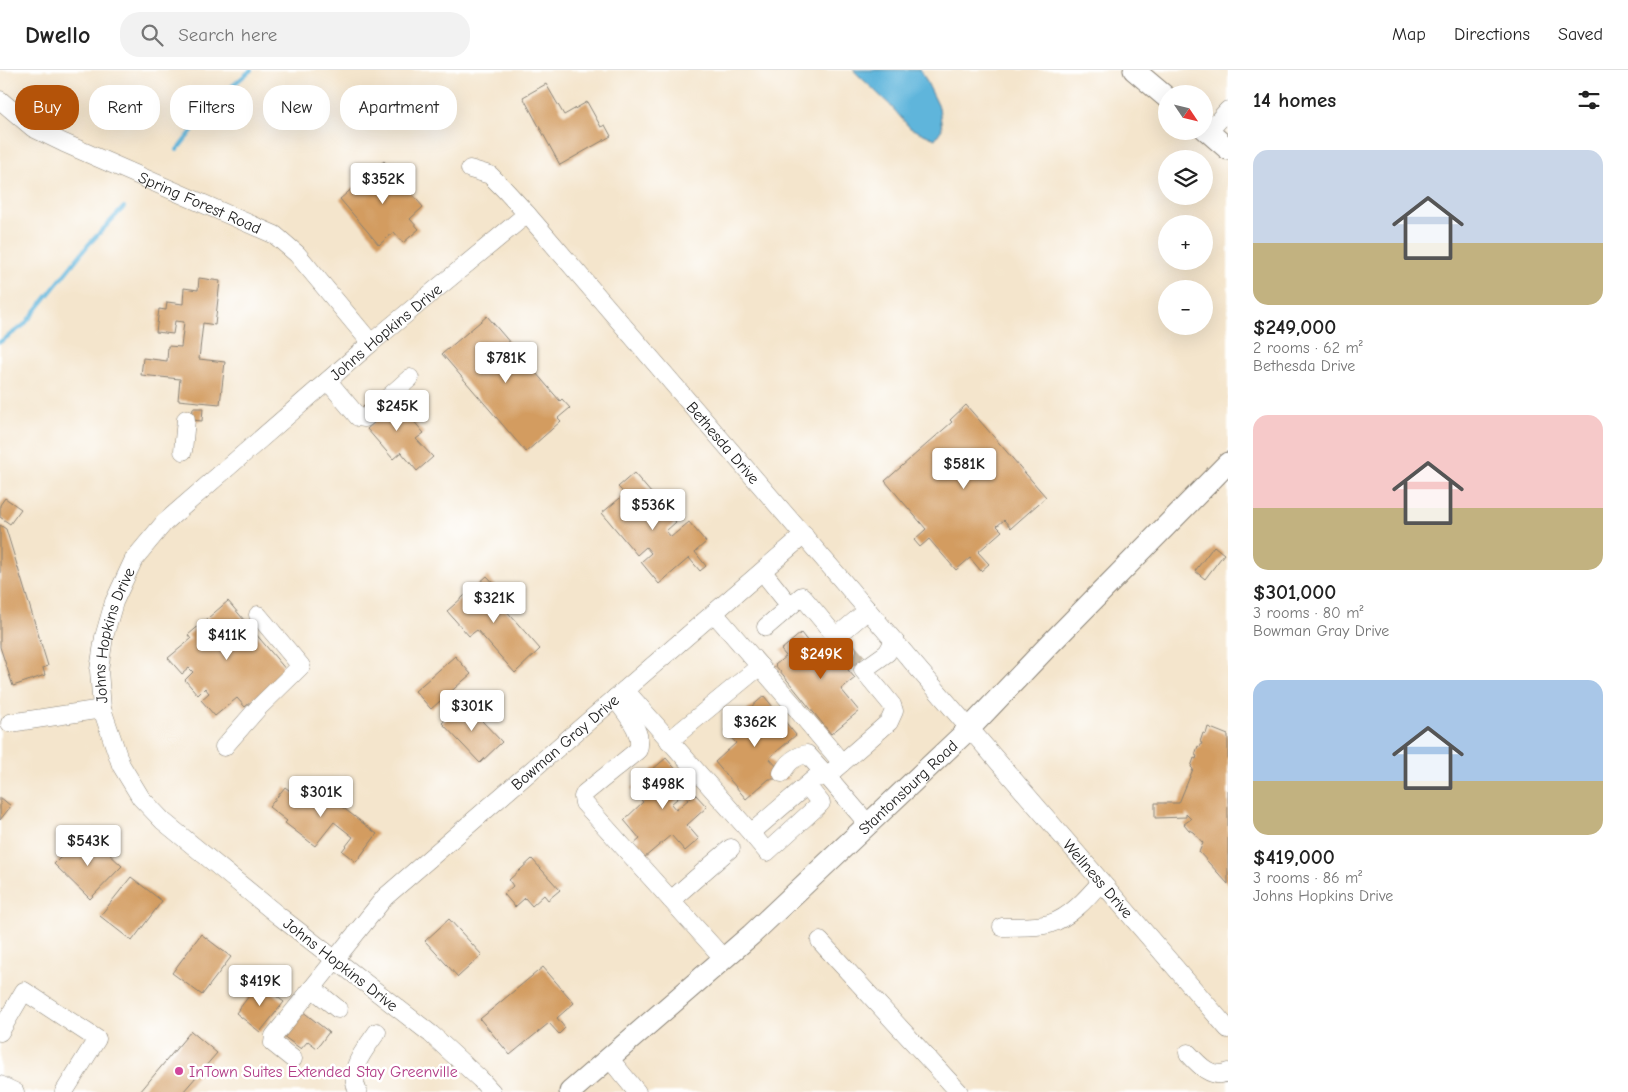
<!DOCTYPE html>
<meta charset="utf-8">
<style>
body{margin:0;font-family:"Comic Neue",sans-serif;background:#f2f2f2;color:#222;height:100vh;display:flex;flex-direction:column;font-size:19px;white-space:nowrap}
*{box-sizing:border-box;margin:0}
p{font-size:16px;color:#767676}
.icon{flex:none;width:28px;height:28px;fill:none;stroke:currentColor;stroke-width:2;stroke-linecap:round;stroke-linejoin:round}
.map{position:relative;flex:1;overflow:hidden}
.panel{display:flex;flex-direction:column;background:#fff;width:400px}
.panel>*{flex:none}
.hud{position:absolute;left:15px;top:15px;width:475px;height:45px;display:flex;gap:10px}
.needle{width:32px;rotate:125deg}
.fabs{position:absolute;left:1158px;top:15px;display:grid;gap:10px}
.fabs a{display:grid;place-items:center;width:55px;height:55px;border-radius:50%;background:#fff;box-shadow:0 5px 20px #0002;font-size:25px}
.price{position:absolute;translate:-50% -42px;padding:0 11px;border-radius:5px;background:#fff;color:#222;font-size:16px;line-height:32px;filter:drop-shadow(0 1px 2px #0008)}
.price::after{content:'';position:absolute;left:50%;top:30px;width:15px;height:11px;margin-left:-8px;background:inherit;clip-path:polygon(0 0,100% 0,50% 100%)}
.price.current{background:#b45309;color:#fff}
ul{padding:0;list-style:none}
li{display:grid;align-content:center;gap:10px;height:265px;padding:0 25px}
li span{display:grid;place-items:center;height:155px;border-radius:15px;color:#555}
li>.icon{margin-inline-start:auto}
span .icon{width:90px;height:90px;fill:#fffc;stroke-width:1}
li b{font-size:21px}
h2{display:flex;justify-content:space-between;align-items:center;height:60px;padding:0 25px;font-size:21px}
.chip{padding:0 18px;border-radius:20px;background:#fff;box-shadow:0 5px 20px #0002;font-size:18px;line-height:45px}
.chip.current{background:#b45309;color:#fff}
header{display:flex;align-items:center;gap:30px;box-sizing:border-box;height:70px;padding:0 25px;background:#fff;border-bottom:1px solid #e0e0e0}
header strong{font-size:24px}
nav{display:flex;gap:28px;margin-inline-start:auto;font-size:18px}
.search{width:350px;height:45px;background:#f2f2f2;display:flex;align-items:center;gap:12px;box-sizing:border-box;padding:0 18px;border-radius:20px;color:#767676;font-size:19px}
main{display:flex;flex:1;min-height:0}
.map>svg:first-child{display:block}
.water{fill:#5eb5db;stroke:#3d687c}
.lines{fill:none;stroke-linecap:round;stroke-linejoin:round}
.stream{stroke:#5eb5db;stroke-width:4}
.building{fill:#d39c61}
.minor-tunnel{stroke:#c9bda9;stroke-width:18;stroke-dasharray:18 9;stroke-linecap:butt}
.minor-casing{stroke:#888074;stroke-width:19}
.major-casing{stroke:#888074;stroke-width:23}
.minor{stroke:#fff;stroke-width:18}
.major{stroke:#fff;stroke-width:21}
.hotel-dot{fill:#d1479c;stroke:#fff;stroke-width:2}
.labels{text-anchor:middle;stroke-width:5;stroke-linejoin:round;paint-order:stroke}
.street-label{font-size:16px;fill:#1c1c1c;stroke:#fff}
.hotel-label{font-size:16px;fill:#b23c85;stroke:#fff;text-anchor:start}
</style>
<header>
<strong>Dwello</strong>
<div class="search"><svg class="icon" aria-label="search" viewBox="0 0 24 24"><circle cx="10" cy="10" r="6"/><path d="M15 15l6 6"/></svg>Search here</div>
<nav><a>Map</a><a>Directions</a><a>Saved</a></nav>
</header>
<main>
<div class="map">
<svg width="1228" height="1022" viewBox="0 0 1228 1022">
<rect width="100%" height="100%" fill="#fff"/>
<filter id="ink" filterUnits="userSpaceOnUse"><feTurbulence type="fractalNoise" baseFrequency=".02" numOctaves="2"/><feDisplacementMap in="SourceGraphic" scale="10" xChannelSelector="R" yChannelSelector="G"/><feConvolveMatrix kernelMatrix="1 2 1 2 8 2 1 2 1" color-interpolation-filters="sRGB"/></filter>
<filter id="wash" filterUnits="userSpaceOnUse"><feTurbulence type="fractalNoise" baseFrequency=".0096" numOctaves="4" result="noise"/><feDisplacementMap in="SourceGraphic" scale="20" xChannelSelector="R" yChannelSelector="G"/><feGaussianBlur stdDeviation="1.12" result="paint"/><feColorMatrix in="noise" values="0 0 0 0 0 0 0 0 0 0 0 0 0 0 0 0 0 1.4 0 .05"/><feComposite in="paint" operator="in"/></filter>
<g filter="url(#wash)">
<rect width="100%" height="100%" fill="#f4e5cc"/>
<path class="water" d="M853,0h68l18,37 3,22 -7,10 -25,-11 -20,-23z"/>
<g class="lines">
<path class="stream" d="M177,80l41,-52 33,-28
M0,272l24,-17 64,-80 36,-38"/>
</g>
<g id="blocks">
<path class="building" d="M546,14l18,31 23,-13 14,25 4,-2 6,11 -51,29 -37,-68z
M384,91l39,46 -13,12 9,10 -16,14 -9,-11 -15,13 -39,-46z
M199,208l21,3 -5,44 -12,-2 -4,36 26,3 -5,42 -42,-4 2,-21 -39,-4 2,-17 24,3 1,-15 13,1 3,-25 -9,-1 -2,13 -17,-2 3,-23 7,1 1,-8 16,2 1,-16 14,2z
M487,246l73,85 2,-2 8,9 -12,10 3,3 -35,31 -84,-98z
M376,324l13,15 8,-7 27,31 -8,6 17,18 -16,14 -16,-19 -8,7 -26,-30 9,-8 -13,-15z
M966,335l80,92 -35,31 -7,-8 -7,6 5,5 -24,21 11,12 -8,7 -11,-13 -14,12 -27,-31 -9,8 -6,-7 12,-11 -41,-48 67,-59 -2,-2z
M193,338h10l-1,13 -10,-1z
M634,403l42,49 -10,9 5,6 18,-15 17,20 -11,10 11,14 -6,5 -11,-13 -30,26 -18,-22 10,-9 -5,-6 -9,8 -35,-42 23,-19 -7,-7z
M5,428l16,11 -11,15 -10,-7v-12z
M0,455l6,4 42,137 -5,2 2,7 -32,11 -13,-39z
M1214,476l10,8 -19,25 -10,-8z
M487,506l24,26 -7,6 36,41 -25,24 -38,-43 -8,6 -22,-25z
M228,531l59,70 -42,36 -8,-9 -22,18 -14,-16 8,-7 -4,-5 -7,7 -13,-15 8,-8 -4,-4 -7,6 -14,-16 23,-19 -3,-4z
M801,563l18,23 12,-10 9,11 11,-10 10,12 -13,11 7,8 -14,11 18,22 -28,23 -56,-69 11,-9 -5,-6z
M455,586l16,18 -40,35 -16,-18z
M764,626l32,39 -27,23 19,21h-19l-23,20 -31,-37 21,-19 -12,-13z
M464,632l38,40 -22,21 -38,-40z
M1208,657l20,8v149l-29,-32 4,-9 -10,-11 -4,-2 -5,-6 7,-5 -5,-5v3l-31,1v-15h24l14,-34 -2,-2 3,-9 2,1 1,-3 -2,-1 3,-9 2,1 2,-4 -2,-1 3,-9 3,1z
M666,688l25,29 -20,17 5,6 19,-16 12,13 -20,18 12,14 -14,12 -14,-16 -27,23 -11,-13 7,-6 -16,-19 19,-18 -12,-14z
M306,709l71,55 -21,28 -14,-11 11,-14 -19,-15 -19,24 -30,-23 2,-2 -18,-14 16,-20 9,7z
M0,727l11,9 -11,14z
M92,768l30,28 -32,33 -36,-35 23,-23 6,6z
M532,789l28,31 -12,10 -4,-5 -12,11 -7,-8 -10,9 -11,-13 9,-8 -4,-6z
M131,807l31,24 -30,40 -32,-25z
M449,849l33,36 -24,22 -33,-36z
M201,864l30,23 -29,38 -30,-22z
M543,897l31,36 -17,15 8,10 -6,6 -10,-11 -39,32 -30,-36z
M259,913l25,19 -24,30 -24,-19z
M302,941l27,21 -12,16 -9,-7 -7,8 -18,-13z
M191,961l26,22 -34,39h-43z"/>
</g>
</g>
<g filter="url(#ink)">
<use href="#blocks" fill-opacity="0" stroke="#888074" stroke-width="1"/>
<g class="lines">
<path class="minor-tunnel" d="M847,580l11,12"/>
<g class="minor-casing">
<g id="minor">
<path id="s1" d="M0,30l33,28 31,15 211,92 22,19 74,89"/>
<path d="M1208,62l20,-22"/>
<path id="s2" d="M470,99l20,6 14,14 23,25 701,815"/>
<path d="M328,311l30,36 7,1 5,-4"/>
<path d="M383,332l27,-24"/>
<path d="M183,381l3,-32"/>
<path d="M763,502l27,34"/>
<path d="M714,543l82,95"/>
<path d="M766,557l36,-31 45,54"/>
<path d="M836,567l32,-27"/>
<path d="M625,620l126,143"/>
<path d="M615,628c10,15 29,34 23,52l-53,43 -2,4 1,6 140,156"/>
<path d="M799,642l43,51"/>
<path d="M10,653l92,-14"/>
<path d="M669,671l91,-75"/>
<path d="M224,677l34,-39 43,-42 -43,-51"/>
<path d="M782,703c6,-11 13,-17 25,-19l20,22 -12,2 -64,55 16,19 54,-49 -14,-17"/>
<path d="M868,754l-41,-48 62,-54 5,-11 -2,-6 -29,-35 24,-17 7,-12"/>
<path d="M671,830l60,-52"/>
<path d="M1002,857c15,-1 32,1 47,-3 21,-6 39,-27 52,-42"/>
<path d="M820,871l139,151"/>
<path d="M312,918l26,21"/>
<path d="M0,962l24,-41 73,48 -33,53"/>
<path d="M1188,983c10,11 24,27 40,19"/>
<path d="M609,988l28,34"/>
<path id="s3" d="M293,989l-20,-16 1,-7 111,-139 419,-362"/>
<path d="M0,1015l15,7"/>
<path d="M358,1022c-11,-24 6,-41 19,-60"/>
<path id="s4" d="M492,1022l-12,-13 -49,-45 -152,-118 -116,-95 -22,-23 -20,-33 -19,-56 -3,-39 5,-33 10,-35 20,-43 30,-36 207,-180 156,-129"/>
</g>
</g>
<g class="major-casing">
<g id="major">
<path d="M1134,0l32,27"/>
<path d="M1204,58l24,21"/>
<path id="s5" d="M570,1022l181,-157 219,-207 81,-85 177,-180"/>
</g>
</g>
<use href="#minor" class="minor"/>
<use href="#major" class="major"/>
</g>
</g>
<circle class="hotel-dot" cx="179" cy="1001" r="5"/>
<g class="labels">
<g class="street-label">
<text dy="6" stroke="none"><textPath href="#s1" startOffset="226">Spring Forest Road</textPath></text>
<text dy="6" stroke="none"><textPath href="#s4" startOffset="1052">Johns Hopkins Drive</textPath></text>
<text dy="6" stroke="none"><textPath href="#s2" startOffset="376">Bethesda Drive</textPath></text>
<text dy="6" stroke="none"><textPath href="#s4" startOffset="632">Johns Hopkins Drive</textPath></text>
<text dy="6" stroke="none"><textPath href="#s3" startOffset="448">Bowman Gray Drive</textPath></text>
<text dy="6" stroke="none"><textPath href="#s5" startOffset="455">Stantonsburg Road</textPath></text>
<text dy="6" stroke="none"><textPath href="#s2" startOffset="951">Wellness Drive</textPath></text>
<text transform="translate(341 894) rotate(38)" y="6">Johns Hopkins Drive</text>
</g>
<g class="hotel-label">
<text x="189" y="1007">InTown Suites Extended Stay Greenville</text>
</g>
</g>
</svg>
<div class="fabs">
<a><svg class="needle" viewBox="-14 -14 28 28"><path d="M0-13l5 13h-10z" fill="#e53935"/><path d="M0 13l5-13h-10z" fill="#767676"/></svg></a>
<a><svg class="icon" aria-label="layers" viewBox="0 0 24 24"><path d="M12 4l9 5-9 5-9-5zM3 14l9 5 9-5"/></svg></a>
<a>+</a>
<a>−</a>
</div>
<b class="price" style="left:383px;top:135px">$352K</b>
<b class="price" style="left:506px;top:314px">$781K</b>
<b class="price" style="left:397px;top:362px">$245K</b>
<b class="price" style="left:964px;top:420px">$581K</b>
<b class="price" style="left:653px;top:461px">$536K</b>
<b class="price" style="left:494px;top:554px">$321K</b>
<b class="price" style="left:227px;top:591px">$411K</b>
<b class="price current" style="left:821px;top:610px">$249K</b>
<b class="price" style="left:472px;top:662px">$301K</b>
<b class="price" style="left:755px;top:678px">$362K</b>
<b class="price" style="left:663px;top:740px">$498K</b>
<b class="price" style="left:321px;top:748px">$301K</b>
<b class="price" style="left:88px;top:797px">$543K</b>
<b class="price" style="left:260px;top:937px">$419K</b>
<div class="hud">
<a class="chip current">Buy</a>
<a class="chip">Rent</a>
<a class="chip">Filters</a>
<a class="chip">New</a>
<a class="chip">Apartment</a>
</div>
</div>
<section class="panel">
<h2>14 homes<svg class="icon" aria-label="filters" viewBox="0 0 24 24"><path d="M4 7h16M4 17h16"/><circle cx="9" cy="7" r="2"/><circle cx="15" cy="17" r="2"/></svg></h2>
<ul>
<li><span style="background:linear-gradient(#c9d6e8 60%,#c2b280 0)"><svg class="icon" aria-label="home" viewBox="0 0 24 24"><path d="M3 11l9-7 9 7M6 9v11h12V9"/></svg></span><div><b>$249,000</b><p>2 rooms · 62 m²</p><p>Bethesda Drive</p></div></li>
<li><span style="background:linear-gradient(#f6c9c9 60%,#c2b280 0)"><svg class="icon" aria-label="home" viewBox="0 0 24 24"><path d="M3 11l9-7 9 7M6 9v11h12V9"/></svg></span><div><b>$301,000</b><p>3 rooms · 80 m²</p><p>Bowman Gray Drive</p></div></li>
<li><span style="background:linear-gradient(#a9c7e8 65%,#c2b280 0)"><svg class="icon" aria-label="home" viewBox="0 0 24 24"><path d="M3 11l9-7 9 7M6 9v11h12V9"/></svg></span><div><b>$419,000</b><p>3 rooms · 86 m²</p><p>Johns Hopkins Drive</p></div></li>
</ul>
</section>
</main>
